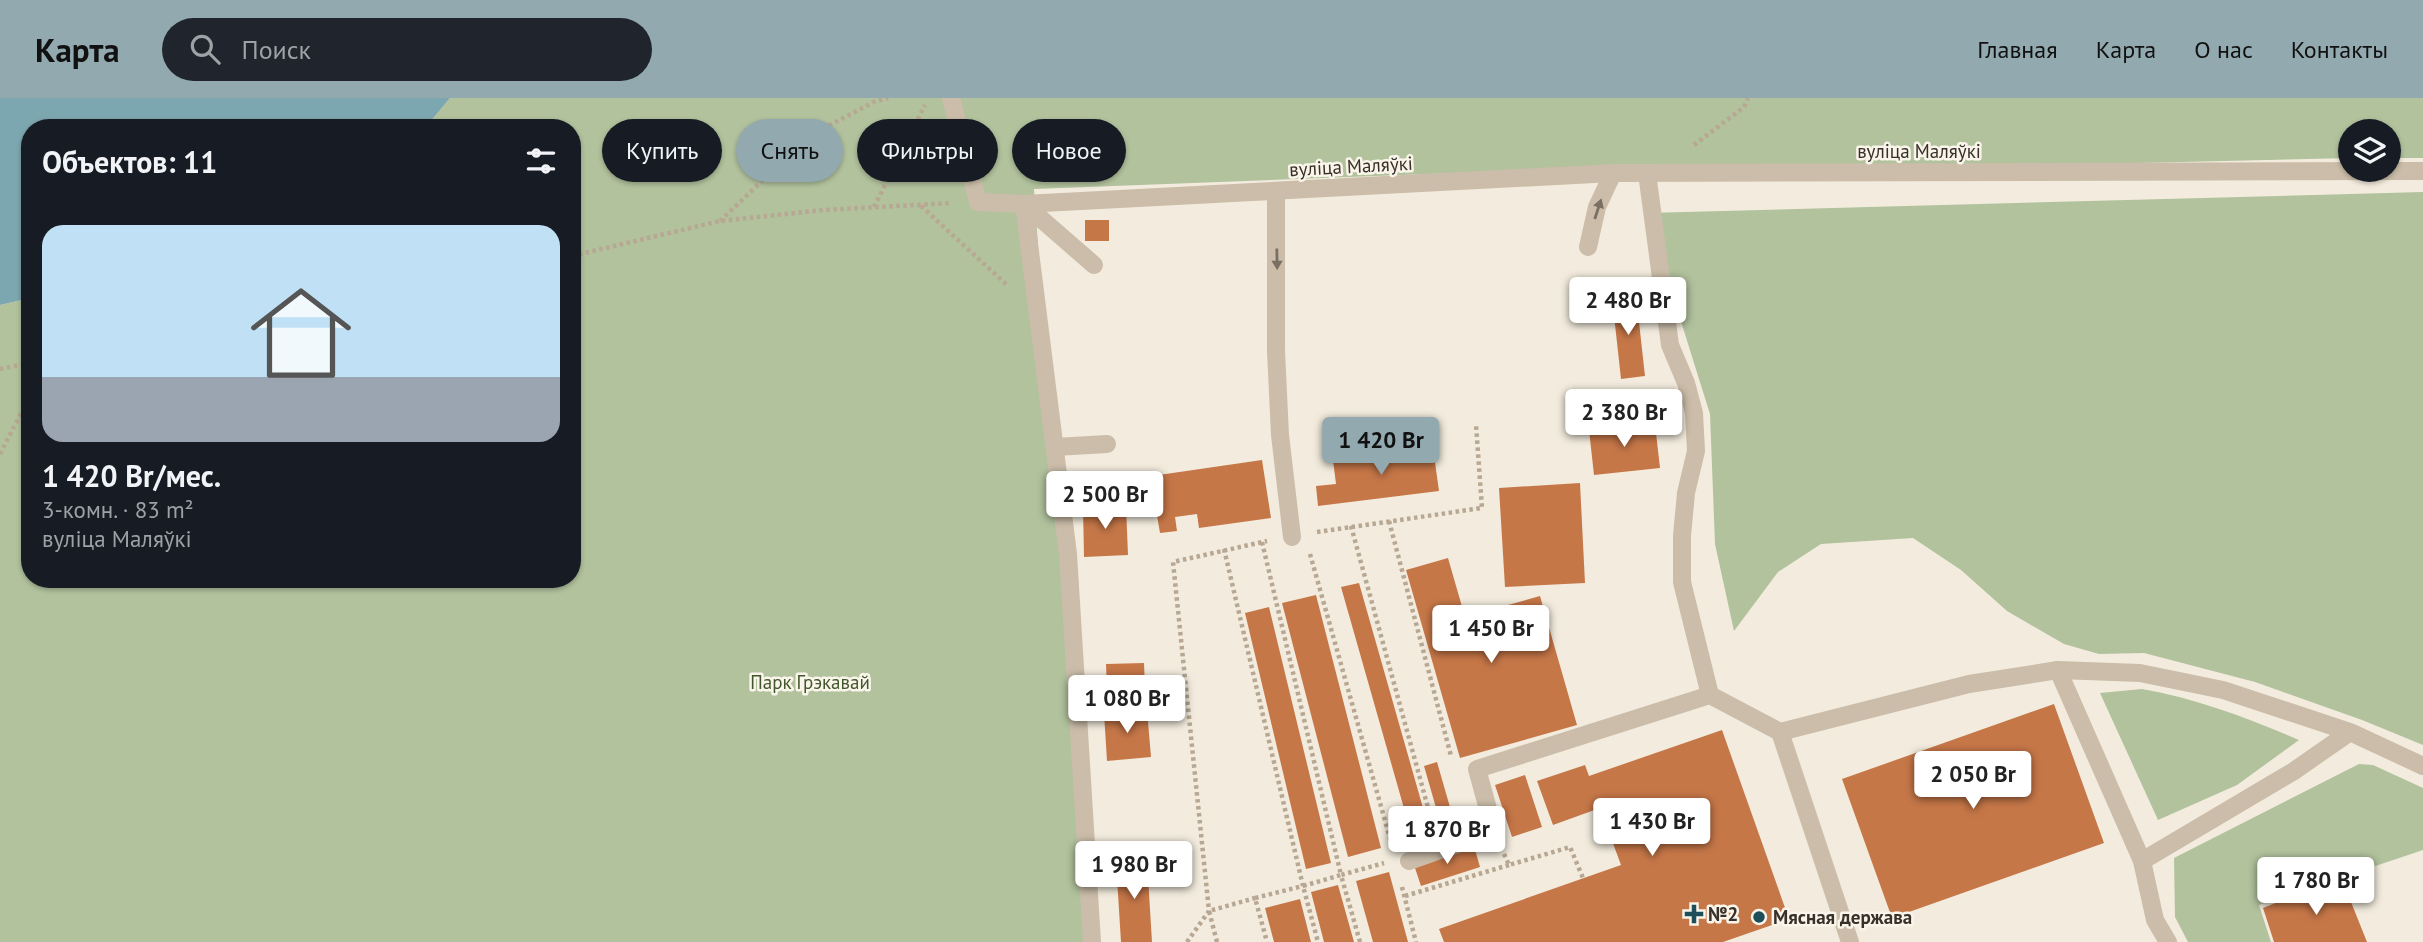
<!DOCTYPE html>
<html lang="ru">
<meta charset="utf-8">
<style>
body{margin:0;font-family:"PT Sans",sans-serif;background:#20242c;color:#f1f3f6;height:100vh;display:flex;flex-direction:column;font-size:26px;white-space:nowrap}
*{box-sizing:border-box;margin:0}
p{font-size:23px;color:#9ea1a6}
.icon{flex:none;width:38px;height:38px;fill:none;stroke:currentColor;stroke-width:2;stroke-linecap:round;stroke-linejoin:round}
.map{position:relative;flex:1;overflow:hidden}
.side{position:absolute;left:21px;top:21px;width:560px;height:469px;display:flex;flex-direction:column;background:#171b24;border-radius:28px;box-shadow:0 2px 5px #0004}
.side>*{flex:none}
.top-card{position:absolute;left:602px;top:21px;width:665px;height:63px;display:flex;gap:14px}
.controls{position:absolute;left:2338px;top:21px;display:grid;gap:14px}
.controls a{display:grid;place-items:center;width:63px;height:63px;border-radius:50%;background:#171b24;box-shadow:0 2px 5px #0004;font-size:35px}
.price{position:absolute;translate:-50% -60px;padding:0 16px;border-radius:7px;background:#fff;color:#222;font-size:23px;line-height:46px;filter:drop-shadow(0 2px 4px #0008)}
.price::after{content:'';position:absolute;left:50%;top:42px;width:21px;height:16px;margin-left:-10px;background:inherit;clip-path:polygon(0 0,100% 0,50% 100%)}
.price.current{background:#92a9b0;color:#111}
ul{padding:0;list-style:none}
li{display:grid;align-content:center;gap:14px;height:371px;padding:0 21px}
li+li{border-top:2px solid #363941}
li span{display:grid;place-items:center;height:217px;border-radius:21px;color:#555}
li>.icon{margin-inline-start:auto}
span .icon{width:126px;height:126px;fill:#fffc;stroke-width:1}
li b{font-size:30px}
h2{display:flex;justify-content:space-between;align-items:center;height:84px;padding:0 21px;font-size:30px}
.tag{padding:0 24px;border-radius:32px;background:#171b24;box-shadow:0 2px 5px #0004;font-size:24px;line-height:63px}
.tag.current{background:#92a9b0;color:#111}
header{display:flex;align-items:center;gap:42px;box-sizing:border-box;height:98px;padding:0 35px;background:#92a9b0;color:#111}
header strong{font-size:33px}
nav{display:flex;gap:38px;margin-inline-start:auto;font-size:24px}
.search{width:490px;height:63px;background:#20242c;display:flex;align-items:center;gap:18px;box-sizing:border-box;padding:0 24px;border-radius:38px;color:#9ea1a6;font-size:26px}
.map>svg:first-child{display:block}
.green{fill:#b1c29d}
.water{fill:#7da7b0}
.building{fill:#c67748}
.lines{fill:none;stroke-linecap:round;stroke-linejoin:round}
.path{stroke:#b7a793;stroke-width:4.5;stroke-dasharray:3.5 3.5;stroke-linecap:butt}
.lane{stroke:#cbbda9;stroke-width:18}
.street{stroke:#cbbda9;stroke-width:18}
.oneway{fill:#7a6f63}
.poi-dot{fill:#1e4e5a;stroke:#faf5ea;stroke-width:2.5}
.labels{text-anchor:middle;stroke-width:5;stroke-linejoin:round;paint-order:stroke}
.street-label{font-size:19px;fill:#383029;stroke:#faf5ea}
.park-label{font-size:19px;fill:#42572d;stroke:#faf5ea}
.poi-label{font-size:19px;font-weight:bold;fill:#383029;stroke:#faf5ea;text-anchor:start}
</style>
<header>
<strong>Карта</strong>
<div class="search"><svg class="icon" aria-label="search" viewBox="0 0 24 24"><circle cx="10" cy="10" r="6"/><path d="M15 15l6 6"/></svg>Поиск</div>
<nav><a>Главная</a><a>Карта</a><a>О нас</a><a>Контакты</a></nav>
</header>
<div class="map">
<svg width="2423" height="844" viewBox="0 0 2423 844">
<rect width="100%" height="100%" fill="#f3ecde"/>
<path class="green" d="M450,0h1973v60h-34v-27h-39v27l-626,15 -83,-7 -607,23 54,753h-1088v-637l30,-7v281h542v-451h-147z
M2423,94v553l-61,-25 -107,-38 -111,-29 -45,1 -35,-10 -57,-33 -46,-41 -48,-32 -92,6 -43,28 -44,59 -19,-87 -5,-130 -63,-201z
M2142,591c56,10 106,29 157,51l-62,45 -79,35 -58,-127z
M2359,666l14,1 50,23v62l-164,55 12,37h-83l-13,-25 -1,-59z"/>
<path class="water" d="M0,0h450l-25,30h-395v170l-30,7z"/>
<path class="building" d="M1085,122h24v21h-24z
M1636,197l9,81 -24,3 -9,-82z
M1655,326l5,44 -66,7 -5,-45z
M1433,350l6,43 -121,15 -2,-20 20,-2 -3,-24z
M1262,362l9,58 -72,10 -2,-14 -22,3 2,14 -17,2 -5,-29 -13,2 -4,-28z
M1580,385l5,100 -80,4 -6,-99z
M1126,408l2,49 -44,2 -1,-50z
M1448,460l17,59 75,-21 37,129 -117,33 -54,-188z
M1359,485l72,253 -18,4 -72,-253z
M1316,497l65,253 -33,9 -66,-254z
M1269,509l62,256 -25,6 -61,-256z
M1144,565l1,24 -38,2 -1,-25z
M2054,606l50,139 -212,75 -50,-139z
M1147,612l4,47 -44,4 -3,-48z
M1722,632l67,189 -66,23h-279l-5,-13 182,-64 -21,-57 -47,17 -16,-44 48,-16 4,11z
M1437,664l19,66 -13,4 -19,-66z
M1525,677l17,52 -30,10 -17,-52z
M1474,748l6,21 -59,19 -7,-21z
M1147,762l5,82h-31l-5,-80z
M1389,774l19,70h-35l-17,-61z
M2341,779l26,65h-93l-11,-34z
M1338,787l16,57h-30l-13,-50z
M1300,801l11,43h-37l-9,-34z"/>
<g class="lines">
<path class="path" d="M1694,47l50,-38 4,-9
M921,108l86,79
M874,109l51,-102
M720,123l42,-40 26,-34 86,-45 14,-4
M572,158l148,-35 104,-11 128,-7
M0,271l30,-6
M0,356l30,-58
M1389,423l62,235
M1351,428l82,300
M1317,434l165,-24 -6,-83
M1262,444l79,333 -38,11 15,56
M1224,451l79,337 -48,12 12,44
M1310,456l81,288
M1504,756l5,11 61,-18 13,31
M1402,789l14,55
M1405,798l104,-31
M1187,844l22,-31 -36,-349 94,-21
M1217,844l-8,-31 46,-13
M1360,844l-19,-67 43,-12"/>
<path class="lane" d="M951,0l27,104 46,2 70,61
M1647,75l23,172 16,38 8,30 2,38 -10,42 -4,43v46l28,113
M1276,93v160l4,84 12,102
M1588,149l9,-40 16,-34
M1055,349l52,-3
M2058,572l84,191 13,59 13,22
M1409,763l85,-30 -17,-62 233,-74 70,37 70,210"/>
<path class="street" d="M1780,634l189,-48 89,-14 82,3 83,17 127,42 73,34
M2142,763l152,-90 56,-39
M1092,844l-24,-388 -44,-350 589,-31 810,-2"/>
</g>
<defs><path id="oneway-solid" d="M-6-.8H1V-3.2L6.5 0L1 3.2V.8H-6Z" transform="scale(1.75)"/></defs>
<g class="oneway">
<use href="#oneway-solid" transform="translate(1598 111) rotate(-72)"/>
<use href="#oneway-solid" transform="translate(1277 161) rotate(89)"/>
</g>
<g class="poi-dot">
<path d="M1690.5 805.5h7v7h7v7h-7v7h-7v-7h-7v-7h7z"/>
<circle cx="1759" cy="819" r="7"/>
</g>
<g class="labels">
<g class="street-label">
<text x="1919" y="60">вуліца Маляўкі</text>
<text transform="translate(1351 68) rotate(-3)" y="7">вуліца Маляўкі</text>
</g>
<g class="park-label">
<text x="810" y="591">Парк Грэкавай</text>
</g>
<g class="poi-label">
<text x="1708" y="823">№2</text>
<text x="1773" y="826">Мясная держава</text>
</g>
</g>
</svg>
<div class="controls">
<a><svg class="icon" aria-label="layers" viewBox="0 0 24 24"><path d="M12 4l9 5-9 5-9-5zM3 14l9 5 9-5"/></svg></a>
</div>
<b class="price" style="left:1628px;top:239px">2 480 Br</b>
<b class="price" style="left:1624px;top:351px">2 380 Br</b>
<b class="price current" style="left:1381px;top:379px">1 420 Br</b>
<b class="price" style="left:1105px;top:433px">2 500 Br</b>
<b class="price" style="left:1491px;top:567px">1 450 Br</b>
<b class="price" style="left:1127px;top:637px">1 080 Br</b>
<b class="price" style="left:1973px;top:713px">2 050 Br</b>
<b class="price" style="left:1652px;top:760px">1 430 Br</b>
<b class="price" style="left:1447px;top:768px">1 870 Br</b>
<b class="price" style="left:1134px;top:803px">1 980 Br</b>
<b class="price" style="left:2316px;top:819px">1 780 Br</b>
<div class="top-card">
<a class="tag">Купить</a>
<a class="tag current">Снять</a>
<a class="tag">Фильтры</a>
<a class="tag">Новое</a>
</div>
<section class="side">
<h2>Объектов: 11<svg class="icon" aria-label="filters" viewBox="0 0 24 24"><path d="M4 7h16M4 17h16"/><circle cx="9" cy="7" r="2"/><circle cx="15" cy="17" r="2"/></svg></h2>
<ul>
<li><span style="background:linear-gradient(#bfe0f5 70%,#9aa5b1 0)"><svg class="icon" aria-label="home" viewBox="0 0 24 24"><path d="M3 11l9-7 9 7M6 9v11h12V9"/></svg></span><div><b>1 420 Br/мес.</b><p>3-комн. · 83 m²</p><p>вуліца Маляўкі</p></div></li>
</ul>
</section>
</div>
